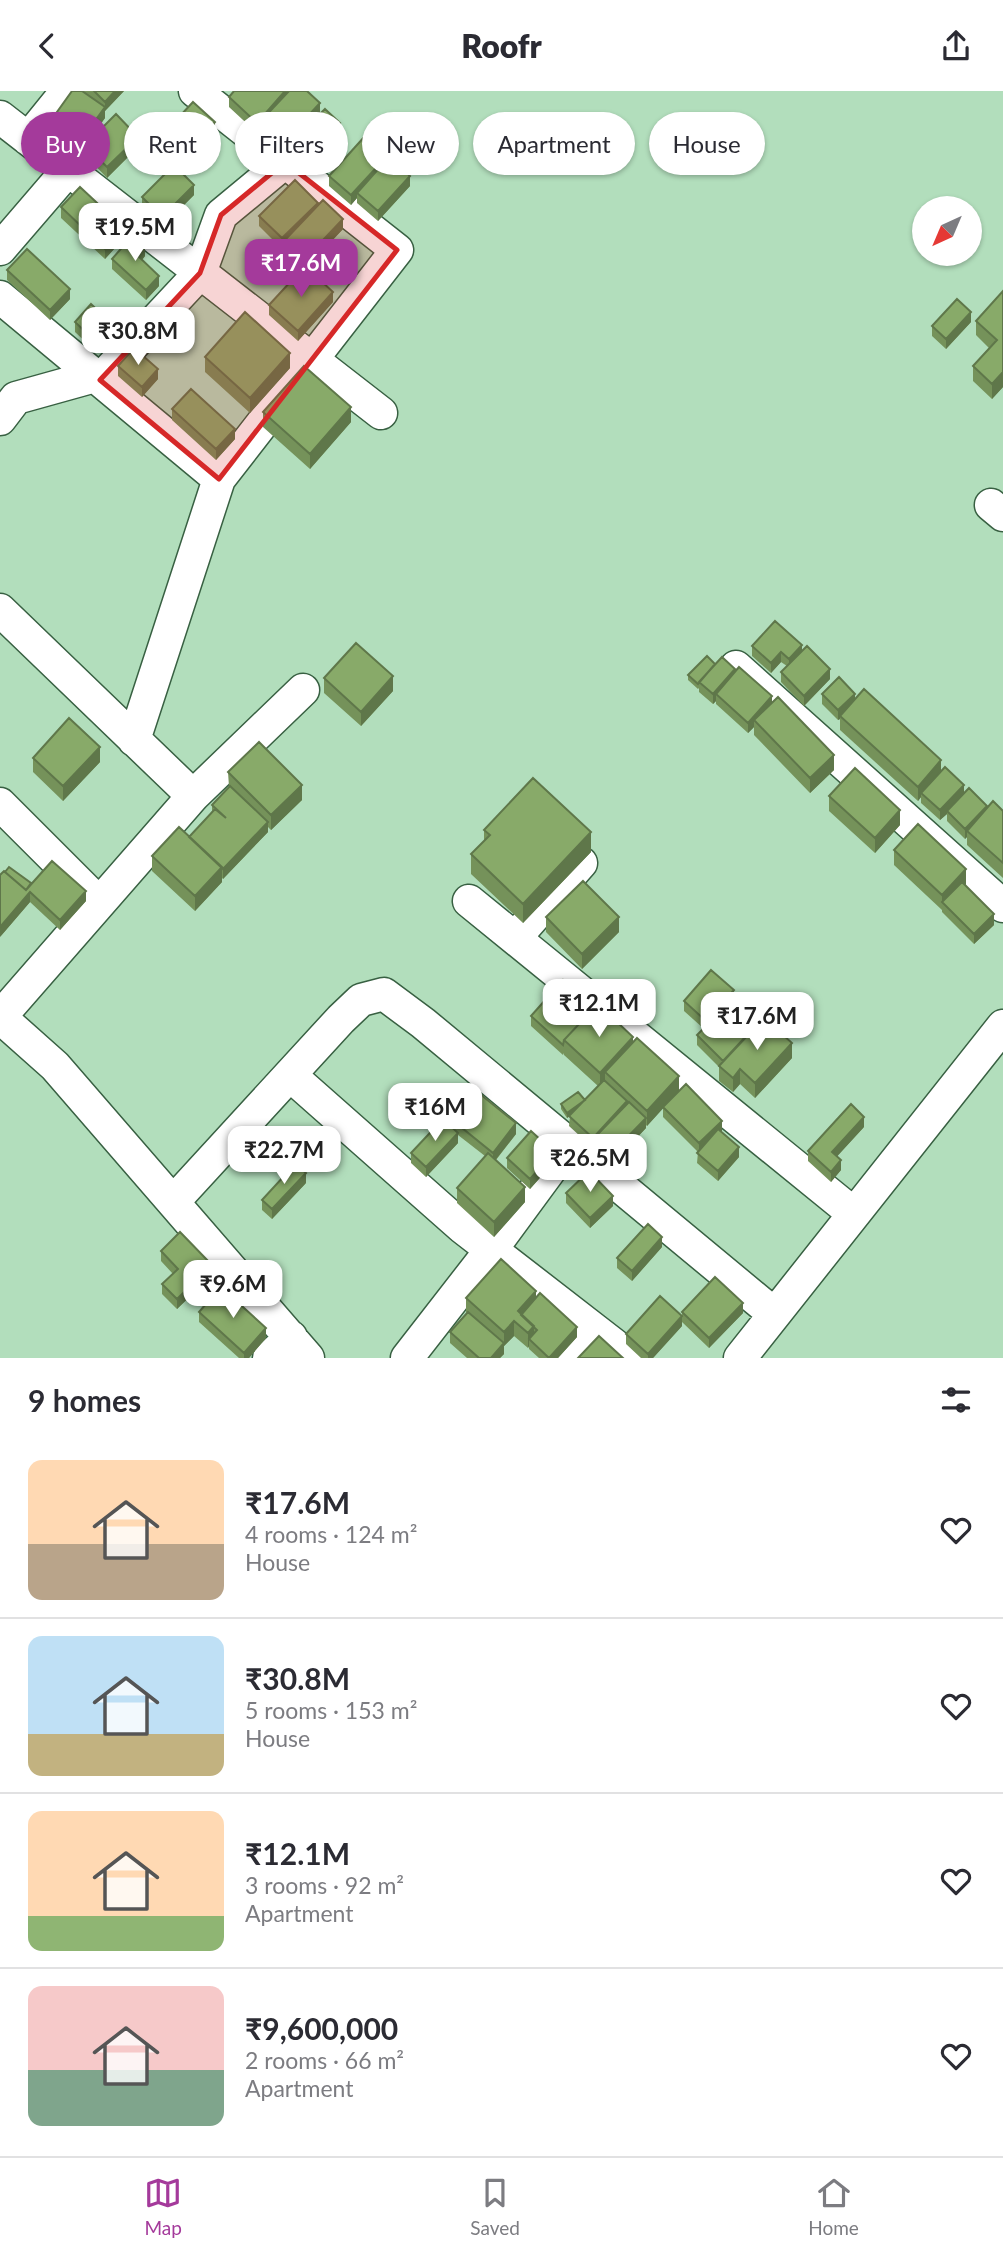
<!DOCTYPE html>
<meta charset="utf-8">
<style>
body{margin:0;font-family:Lato,sans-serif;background:#f2f2f3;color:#2b2b33;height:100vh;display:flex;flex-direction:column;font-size:26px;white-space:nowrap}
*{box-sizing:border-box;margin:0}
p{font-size:23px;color:#7c7c81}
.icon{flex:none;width:38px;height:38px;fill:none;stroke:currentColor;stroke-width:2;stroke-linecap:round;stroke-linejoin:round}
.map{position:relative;height:1267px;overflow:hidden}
.details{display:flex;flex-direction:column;background:#fff;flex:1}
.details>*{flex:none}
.top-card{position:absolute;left:21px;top:21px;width:962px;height:63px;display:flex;gap:14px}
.needle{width:46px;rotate:224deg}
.tools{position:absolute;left:912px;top:105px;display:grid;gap:14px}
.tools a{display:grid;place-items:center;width:70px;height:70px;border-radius:50%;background:#fff;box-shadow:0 2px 5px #0004;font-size:35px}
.price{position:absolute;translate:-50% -60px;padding:0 16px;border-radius:14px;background:#fff;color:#222;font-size:23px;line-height:46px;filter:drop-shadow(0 2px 4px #0008)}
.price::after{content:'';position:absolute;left:50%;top:42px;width:21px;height:16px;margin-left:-10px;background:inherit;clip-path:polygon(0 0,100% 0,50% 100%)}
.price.on{background:#a43a9b;color:#fff}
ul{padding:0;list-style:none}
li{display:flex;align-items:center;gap:21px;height:175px;padding:0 28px}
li+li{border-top:2px solid #e1e1e2}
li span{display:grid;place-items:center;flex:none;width:196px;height:140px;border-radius:14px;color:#555}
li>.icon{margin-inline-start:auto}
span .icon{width:84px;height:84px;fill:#fffc;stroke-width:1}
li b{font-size:30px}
h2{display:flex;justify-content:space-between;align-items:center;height:84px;padding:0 28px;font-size:30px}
.tag{padding:0 24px;border-radius:32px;background:#fff;box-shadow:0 2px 5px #0004;font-size:24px;line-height:63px}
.tag.on{background:#a43a9b;color:#fff}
header{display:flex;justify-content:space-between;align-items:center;height:91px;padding:0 28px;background:#fff;font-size:32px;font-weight:800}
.menu{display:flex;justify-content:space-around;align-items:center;height:98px;border-top:2px solid #e1e1e2;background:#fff;font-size:19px;color:#7c7c81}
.menu a{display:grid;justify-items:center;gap:4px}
.menu .on{color:#a43a9b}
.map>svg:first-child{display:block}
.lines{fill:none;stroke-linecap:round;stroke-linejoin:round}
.minor-casing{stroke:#386042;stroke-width:35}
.minor{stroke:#fff;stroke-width:32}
.wall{fill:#75925a}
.shaded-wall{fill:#5f774a}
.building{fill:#88aa69;stroke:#5f774a;stroke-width:2}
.marked{fill:#d62828;fill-opacity:0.2;stroke:#d62828;stroke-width:5;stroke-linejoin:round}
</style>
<header><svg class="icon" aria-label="back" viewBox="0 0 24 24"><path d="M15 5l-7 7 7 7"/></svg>Roofr<svg class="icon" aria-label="share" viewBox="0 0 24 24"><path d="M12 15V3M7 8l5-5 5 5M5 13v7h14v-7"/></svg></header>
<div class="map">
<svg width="1003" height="1267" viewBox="0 0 1003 1267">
<rect width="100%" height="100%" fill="#b2debc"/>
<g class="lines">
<g class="minor-casing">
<path id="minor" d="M0,26l381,296
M28,48l39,-48
M0,158l68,-79
M0,206l219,182 178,-229 -202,-159
M100,289l100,-107 21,-58 64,-53
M0,328l16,-21 79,-22
M991,414l12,10
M0,519l193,186
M736,576l267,239
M134,649l85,-261
M0,713l99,99
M469,810l385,313
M515,847l66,-75
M0,926l55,49 253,292
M0,926l193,-221 110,-106
M290,984l172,152 169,131
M173,1111l168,-183 20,-19 23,-6 39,29 351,291
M269,1267l22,-21
M407,1267l84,-108 78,-106
M565,1267l24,-32
M740,1267l263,-332"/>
</g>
<use href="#minor" class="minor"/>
</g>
<path class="wall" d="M83,0h41l-19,20v7l-18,25 51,4 -31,31 -22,-23v-9l-9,11 -29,-21v-10l39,-32z
M229,6l91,16 -40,43 -23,-21v-3v1l-28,-26z
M307,36l33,1 -18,19 -15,-15z
M167,39l48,2 -25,28 -4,-3v2l-9,9 17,27 -32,32 -20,-20v-10l32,-31 -11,-12v-5l7,-7 -3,-2z
M388,68l22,27 -32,35 -21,-18v-5l-6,7 -22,-19v-10z
M318,114l25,24 -36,39 26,34 -35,39 -29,-26v-10l34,-36 -19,-18v-5l-2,3 -23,-23v-10z
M61,116l63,31 -19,21 -44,-41z
M145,165l-3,4 17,26 -13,14 -34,-31v-10z
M7,179l63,29 -20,21 -43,-40z
M1003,200v96l-11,12 -19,-18v-15l16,-18 -13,-13v-14z
M75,231l38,13 -17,17 -21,-20z
M971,231l-25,27 -14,-13v-10z
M205,266l85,11 -40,45 -45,-41z
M118,275l40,13 -16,18 -24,-21z
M172,318l63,30 -19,21 -44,-40z
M263,321l88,10 -41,47 -47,-42z
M752,555l50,5 28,28 -26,27 -23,-24v-10l6,-6 -6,-4 -10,11 -19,-17z
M715,573l20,8 37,30 62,68 -24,23 -56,-58v-8l-6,6 -32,-29v-3l-3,3 -14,-12v-4l-1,1 -10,-9v-5z
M324,587l69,13 -32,35 -37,-33z
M822,603l33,5 86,73 23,20 23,16 16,3v67l-36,-33v-8l-2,2 -18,-18v-7l-7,6 -19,-17v-6l-3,4 -78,-71v-11l-2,1 -16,-16z
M33,667l67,4 -37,39 -30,-29z
M228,681l74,28 -31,30 -3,-3v5l-45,47 -1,-1v4l-27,29 -43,-40v-15l37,-19 23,-26v-6l17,-18z
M829,705l71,29 -25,28 -46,-42z
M484,739l107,22 -68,71 -52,-49v-20l13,-13z
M894,759l72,34 -1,2 29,39 -20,19 -32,-32v-2l-48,-45z
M31,792l55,18 -26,29 -30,-28 -30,35z
M546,826l73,15 -37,37 -36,-37z
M734,907l58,60 -37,40 -15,-14 -7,8 -14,-11v-14l-22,-22v-10l6,-7 -19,-17v-10z
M531,925l102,26 46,49 43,40 -1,1 18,25 -21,24 -21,-18 1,-11 -35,-35v-9l-16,18 -1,-1v3l-33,35 -17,-17v-2l-3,4 -24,-22 1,-10 -3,2 -6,-9v-5l24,-4 13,-14 -34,-31v-2l-1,2 -32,-29z
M451,1028l65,15 -20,26 29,42 -31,35 -37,-34v-15l28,-32 -27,-21v8l-32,34 -15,-14v-10l40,-26z
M864,1036l-27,29 4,14 -10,12 -23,-21v-10z
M507,1067l47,4 -24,27 -23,-21z
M306,1092l-34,36 -10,-9v-10z
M566,1102l47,13 -23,22 -24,-25z
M662,1156l-30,34 -15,-13v-10z
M161,1160l51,24 -35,34 -15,-15v-10l11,-10 -12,-13z
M466,1207l70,1 41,38 -19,21h-19l-10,-9v-3l-1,2 -14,-12 -10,10v8l-4,4h-33l-17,-15v-11l17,-19 -1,-1z
M199,1221l67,26 -17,20h-10l-40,-36z
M682,1221l61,1 -34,35 -27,-26z
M682,1235l-29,32h-12l-15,-14v-10z"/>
<path class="shaded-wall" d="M115,0h9l-19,20v7l-29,39v-10l29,-39v-6z
M285,0h9l-37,34v8v-10z
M320,12v10l-40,43v-10z
M215,31v10l-25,28v-10z
M340,32v5l-18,19v-5z
M138,46v10l-31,31v-11z
M186,63v5l-10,9v-5z
M388,64v10l-31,28v5l-6,7v-10z
M410,85v10l-32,35v-10z
M194,94v10l-32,32v-10z
M318,112v10l-34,28v5l-2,3v-11z
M343,128v10l-39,41v-10z
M124,137v10l-19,21v-10z
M145,155v10l-8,10v-11z
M159,185v10l-13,14v-10z
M70,198v10l-20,21v-10z
M333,201v10l-35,39v-10z
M971,221v10l-25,27v-10z
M113,234v10l-17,17v-10z
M290,262v15l-40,45v-15z
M158,278v10l-16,18v-10z
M1003,281v15l-11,12v-15z
M351,316v15l-41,47v-15z
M235,338v10l-19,21v-11z
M802,554v10l-13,14v-10z
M781,561v10l-10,11v-10z
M735,578v10l-19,15v7l-3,3v-10z
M830,578v10l-26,27v-10z
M393,585v15l-32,35v-14z
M855,603v10l-15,12v3l-2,1v-10z
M772,605v10l-18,14v7l-6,6v-10z
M100,656v15l-37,39v-15z
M834,664v15l-24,23v-15z
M941,669v15l-20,18v4l-3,4v-14z
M302,694v15l-31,30v-15z
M964,694v10l-17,16v3l-7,6v-10z
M987,715v10l-20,15v6l-2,2v-10z
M900,719v15l-25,28v-15z
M268,731v10l-45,47v-10z
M591,741v20l-68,71v-19z
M222,776v15l-27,29v-15z
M966,778v15l-20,22 -4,-4v-7z
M86,800v10l-26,29v-10z
M30,801v10l-30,35v-10z
M994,823v11l-20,19v-10z
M619,826v15l-37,37v-15z
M734,899v10l-28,31v-10z
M633,946v15l-28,20v10l-5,6v-15z
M792,952v15l-37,40v-15z
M740,978v15l-7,8v-14z
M679,985v15l-32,35v-15z
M585,1009v5l-18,13v-5z
M627,1010v10l-31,25v8l-3,4v-10z
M864,1026v10l-32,35v-10z
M646,1027v10l-33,35v-11z
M722,1030v10l-23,22v-10z
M516,1032v11l-23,29v-10z
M458,1042v10l-32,34v-10z
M739,1056v10l-21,24v-10z
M554,1061v10l-24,27v-10z
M841,1069v10l-10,12v-10z
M306,1082v10l-34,36v-10z
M525,1096v15l-31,35v-15z
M613,1105v10l-23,22v-10z
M662,1146v10l-30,34v-10z
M212,1174v10l-35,34v-10z
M536,1200v15l-18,20v-15z
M743,1212v10l-34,35v-10z
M682,1225v10l-29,32h-5v-4z
M514,1230v15l-10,10v8l-4,4h-9l13,-14v-12z
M534,1235v15l-5,-2v7l-1,2v-15z
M577,1236v10l-19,21h-9z
M266,1237v10l-17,20h-5v-5z"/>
<path class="building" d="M72,0h10l23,16 -29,40 -29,-21z
M94,0h21l-10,11z
M234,0h51l-28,32 -28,-26z
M289,0h18l13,12 -40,43 -23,-21z
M193,11l22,20 -25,28 -23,-20z
M325,18l15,14 -18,19 -15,-15z
M116,23l22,23 -31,30 -22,-22z
M366,44l22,20 -37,40 -22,-19z
M172,49l14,14 -10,9 -13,-14z
M389,66l21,19 -32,35 -21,-18z
M174,74l20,20 -32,32 -20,-20z
M295,89l23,23 -36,35 -23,-22z
M80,96l44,41 -19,21 -44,-42z
M323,109l20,19 -39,41 -20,-19z
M133,144l12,11 -8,9 22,21 -13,14 -34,-31z
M27,158l43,40 -20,21 -43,-40z
M305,175l28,26 -35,39 -29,-26z
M1003,200v81l-11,12 -19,-18 24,-26 -21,-19z
M957,208l14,13 -25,27 -14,-13z
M91,213l22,21 -17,17 -21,-20z
M245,221l45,41 -40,45 -45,-41z
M134,257l24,21 -16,18 -24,-21z
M304,275l47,41 -41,47 -47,-42z
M191,298l44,40 -19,20 -44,-40z
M775,530l27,24 -13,14 -8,-7 -10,11 -19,-17z
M356,552l37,33 -32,36 -37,-34z
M807,555l23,23 -26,27 -23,-24z
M707,565l8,8 -17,20 -10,-9z
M722,566l13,12 -22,25 -14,-12z
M739,576l33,29 -24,27 -32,-29z
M839,586l16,17 -17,16 -16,-16z
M864,598l77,71 -23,27 -78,-71z
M778,606l56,58 -24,23 -56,-58z
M69,627l31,29 -37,39 -30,-28z
M259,651l43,43 -31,30 -43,-43z
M945,676l19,18 -24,25 -19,-17z
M855,677l45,42 -25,28 -46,-42z
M533,687l58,54 -68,72 -52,-50 19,-19 -6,-5z
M230,695l38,36 -45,47 -34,-32 26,-28 11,9 -14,-13z
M969,697l18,18 -22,23 -18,-18z
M993,710l10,10v52l-36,-32z
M918,733l48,45 -24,26 -48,-45z
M179,736l43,40 -27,29 -43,-40z
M52,770l34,30 -26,29 -30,-28 -30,35v-52l4,-4 22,19z
M9,776l22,16 -5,7 -21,-18z
M583,790l36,36 -37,37 -36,-37z
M962,791l32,32 -20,20 -32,-32z
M711,879l23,20 -28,31 -22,-20z
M563,889l31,28 -30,32 -1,5 -32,-29z
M737,904l24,25 -38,41 -26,-26z
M598,913l35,33 -33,36 -36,-33z
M764,927l28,25 -37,40 -15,-14 -7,9 -14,-12z
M637,947l42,38 -32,35 -42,-39z
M604,989l23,21 -34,37 -24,-22z
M686,993l36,37 -23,22 -36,-36z
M475,999l41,33 -23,30 -42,-34z
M578,1001l7,8 -18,13 -6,-9z
M629,1011l17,16 -33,34 -17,-16z
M851,1013l13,13 -32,35 9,8 -10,12 -23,-21z
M443,1028l15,14 -32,34 -15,-14z
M718,1038l21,18 -21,24 -21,-18z
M531,1040l23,21 -24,27 -23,-21z
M488,1062l37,34 -31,35 -37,-34z
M295,1073l11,9 -34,36 -10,-9z
M589,1080l24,25 -23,22 -24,-25z
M648,1133l14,13 -30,34 -15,-13z
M180,1141l32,33 -35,34 -15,-15 16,-15 -17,-18z
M501,1168l35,32 -18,20 16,15 -6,7 -14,-12 -10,11 -38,-34z
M715,1186l28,26 -34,35 -27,-26z
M221,1196l45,41 -22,25 -45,-41z
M540,1202l37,34 -28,31 -20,-19 8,-9 -16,-15z
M660,1205l22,20 -34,38 -22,-20z
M468,1221l36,31 -13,15h-12l-29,-26z
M599,1245l24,22h-45z"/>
<path class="marked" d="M285,71l112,88 -178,229 -119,-99 100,-107 21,-58z"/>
</svg>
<div class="tools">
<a><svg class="needle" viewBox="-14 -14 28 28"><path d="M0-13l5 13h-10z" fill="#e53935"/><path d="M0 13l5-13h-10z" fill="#7c7c81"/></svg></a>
</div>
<b class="price" style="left:135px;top:172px">₹19.5M</b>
<b class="price on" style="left:301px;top:208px">₹17.6M</b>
<b class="price" style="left:138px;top:276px">₹30.8M</b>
<b class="price" style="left:599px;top:948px">₹12.1M</b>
<b class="price" style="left:757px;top:961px">₹17.6M</b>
<b class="price" style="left:435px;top:1052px">₹16M</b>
<b class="price" style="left:284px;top:1095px">₹22.7M</b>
<b class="price" style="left:590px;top:1103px">₹26.5M</b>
<b class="price" style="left:233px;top:1229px">₹9.6M</b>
<div class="top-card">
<a class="tag on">Buy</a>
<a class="tag">Rent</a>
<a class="tag">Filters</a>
<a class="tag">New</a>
<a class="tag">Apartment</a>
<a class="tag">House</a>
</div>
</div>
<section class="details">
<h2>9 homes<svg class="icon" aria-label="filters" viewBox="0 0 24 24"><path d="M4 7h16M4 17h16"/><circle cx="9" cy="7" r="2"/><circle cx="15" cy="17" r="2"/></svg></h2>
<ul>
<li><span style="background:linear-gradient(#ffd9b3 60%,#b9a48a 0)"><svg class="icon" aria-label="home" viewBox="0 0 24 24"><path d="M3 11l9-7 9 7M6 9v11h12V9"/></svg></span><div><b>₹17.6M</b><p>4 rooms · 124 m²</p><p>House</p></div><svg class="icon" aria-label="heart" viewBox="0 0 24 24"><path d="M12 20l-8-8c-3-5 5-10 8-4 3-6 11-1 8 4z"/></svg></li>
<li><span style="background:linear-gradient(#bfe0f5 70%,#c2b280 0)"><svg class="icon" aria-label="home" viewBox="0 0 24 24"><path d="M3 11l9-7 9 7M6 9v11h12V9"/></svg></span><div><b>₹30.8M</b><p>5 rooms · 153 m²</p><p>House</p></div><svg class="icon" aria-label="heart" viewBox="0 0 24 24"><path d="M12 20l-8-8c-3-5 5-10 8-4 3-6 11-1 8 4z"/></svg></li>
<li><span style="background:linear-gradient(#ffd9b3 75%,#8fb573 0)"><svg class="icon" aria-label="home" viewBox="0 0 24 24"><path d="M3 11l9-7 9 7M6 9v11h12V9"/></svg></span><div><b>₹12.1M</b><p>3 rooms · 92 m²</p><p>Apartment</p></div><svg class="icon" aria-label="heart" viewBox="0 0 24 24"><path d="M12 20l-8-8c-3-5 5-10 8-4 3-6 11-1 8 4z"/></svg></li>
<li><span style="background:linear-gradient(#f6c9c9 60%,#7fa58c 0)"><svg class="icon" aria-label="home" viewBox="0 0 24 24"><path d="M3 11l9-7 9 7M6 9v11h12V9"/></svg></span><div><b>₹9,600,000</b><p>2 rooms · 66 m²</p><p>Apartment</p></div><svg class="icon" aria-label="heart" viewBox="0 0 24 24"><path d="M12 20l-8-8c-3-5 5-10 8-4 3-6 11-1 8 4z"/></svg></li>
</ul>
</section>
<nav class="menu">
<a class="on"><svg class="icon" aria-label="map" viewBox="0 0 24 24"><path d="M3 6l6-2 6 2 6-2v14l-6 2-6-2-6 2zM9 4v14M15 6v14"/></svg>Map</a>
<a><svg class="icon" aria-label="saved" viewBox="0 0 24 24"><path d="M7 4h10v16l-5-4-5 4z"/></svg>Saved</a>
<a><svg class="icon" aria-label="home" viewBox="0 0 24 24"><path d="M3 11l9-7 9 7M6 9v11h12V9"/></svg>Home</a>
</nav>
